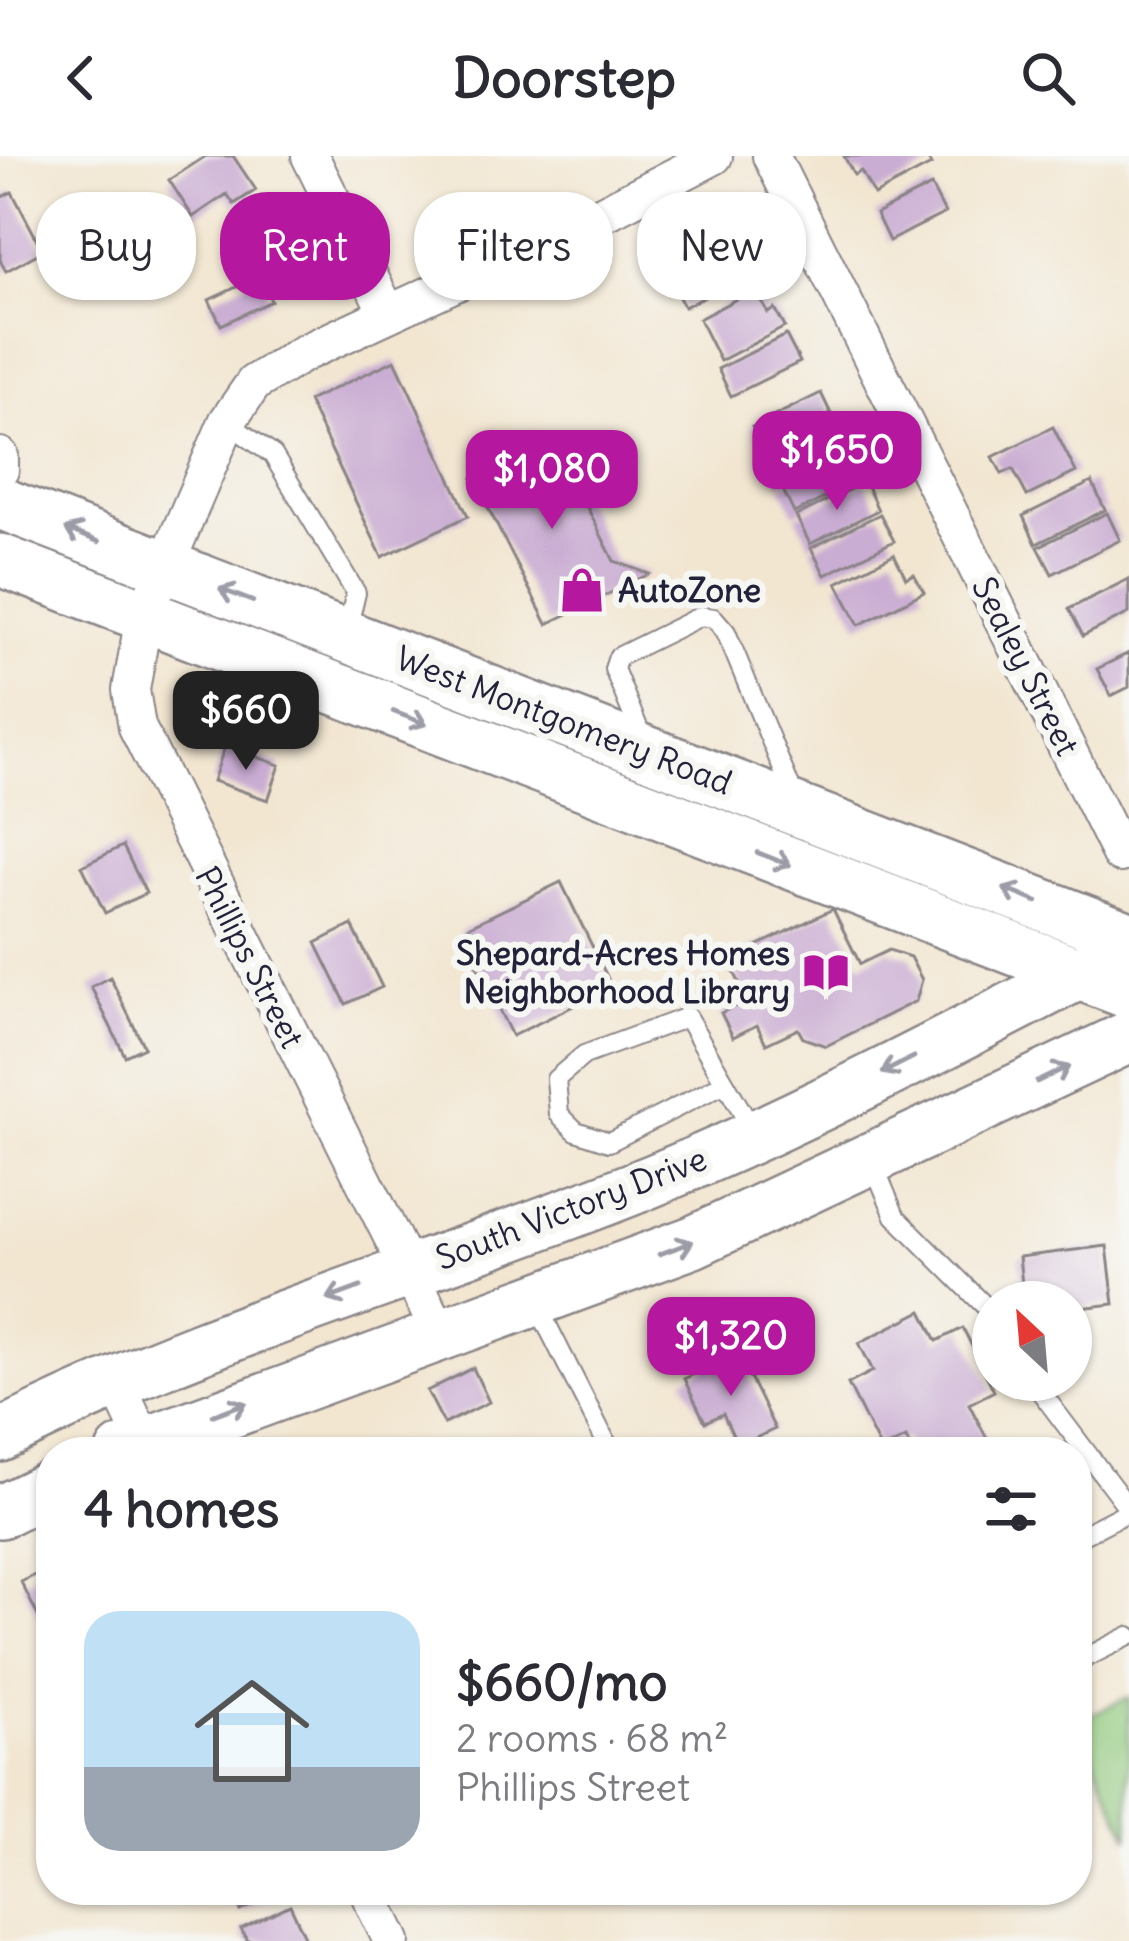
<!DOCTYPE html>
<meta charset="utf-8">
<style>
body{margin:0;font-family:Delius,sans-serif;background:#f2f2f3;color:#2b2b33;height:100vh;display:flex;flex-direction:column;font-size:45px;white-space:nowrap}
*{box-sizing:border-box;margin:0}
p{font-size:39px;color:#7c7c81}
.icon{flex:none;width:66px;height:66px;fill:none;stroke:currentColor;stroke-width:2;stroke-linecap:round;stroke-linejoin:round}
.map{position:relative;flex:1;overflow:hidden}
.sheet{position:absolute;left:36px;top:1281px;width:1056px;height:468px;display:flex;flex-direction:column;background:#fff;border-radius:48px;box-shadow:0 3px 9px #0004}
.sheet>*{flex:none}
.banner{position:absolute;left:36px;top:36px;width:1059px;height:108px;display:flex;gap:24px}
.needle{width:78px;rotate:334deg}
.controls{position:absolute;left:972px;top:1125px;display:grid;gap:24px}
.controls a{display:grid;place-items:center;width:120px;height:120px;border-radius:50%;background:#fff;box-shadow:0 3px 9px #0004;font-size:60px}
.price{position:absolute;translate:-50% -102px;padding:0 27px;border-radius:24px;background:#b5179e;color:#fff;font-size:39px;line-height:78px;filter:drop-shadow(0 3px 6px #0008)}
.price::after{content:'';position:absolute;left:50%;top:72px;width:36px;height:27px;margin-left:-18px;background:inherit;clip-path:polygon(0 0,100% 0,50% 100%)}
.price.current{background:#222;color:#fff}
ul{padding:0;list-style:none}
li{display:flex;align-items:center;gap:36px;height:300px;padding:0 48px}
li+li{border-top:3px solid #e1e1e2}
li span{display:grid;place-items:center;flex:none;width:336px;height:240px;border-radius:36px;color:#555}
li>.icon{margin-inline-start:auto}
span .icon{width:144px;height:144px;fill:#fffc;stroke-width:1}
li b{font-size:51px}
h2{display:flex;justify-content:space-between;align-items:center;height:144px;padding:0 48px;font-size:51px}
.tag{padding:0 42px;border-radius:48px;background:#fff;box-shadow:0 3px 9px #0004;font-size:42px;line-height:108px}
.tag.current{background:#b5179e;color:#fff}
header{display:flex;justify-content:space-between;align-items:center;height:156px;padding:0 48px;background:#fff;font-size:54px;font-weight:800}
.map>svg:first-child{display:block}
.green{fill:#8fc87c;stroke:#58755c;stroke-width:3}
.building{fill:#caadd3}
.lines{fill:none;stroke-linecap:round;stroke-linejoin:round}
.service-casing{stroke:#8a8486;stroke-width:22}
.minor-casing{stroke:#8a8486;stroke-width:40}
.secondary-casing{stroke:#8a8486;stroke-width:56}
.service{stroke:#fff;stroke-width:18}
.minor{stroke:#fff;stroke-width:36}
.secondary{stroke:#fff;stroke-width:51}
.oneway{stroke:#9c9ca7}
.labels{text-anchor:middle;stroke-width:12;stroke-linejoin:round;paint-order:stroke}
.poi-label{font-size:33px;font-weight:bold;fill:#22223b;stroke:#f6f6f2;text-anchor:start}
.street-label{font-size:33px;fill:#22223b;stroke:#f6f6f2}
</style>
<header><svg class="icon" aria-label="back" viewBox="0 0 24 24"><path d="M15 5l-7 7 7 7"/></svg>Doorstep<svg class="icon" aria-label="search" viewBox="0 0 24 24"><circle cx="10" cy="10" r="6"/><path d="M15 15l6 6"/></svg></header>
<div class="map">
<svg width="1129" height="1785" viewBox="0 0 1129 1785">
<rect width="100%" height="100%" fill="#f6f6f2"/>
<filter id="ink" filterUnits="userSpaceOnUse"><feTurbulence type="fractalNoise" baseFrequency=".00833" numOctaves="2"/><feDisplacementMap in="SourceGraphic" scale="24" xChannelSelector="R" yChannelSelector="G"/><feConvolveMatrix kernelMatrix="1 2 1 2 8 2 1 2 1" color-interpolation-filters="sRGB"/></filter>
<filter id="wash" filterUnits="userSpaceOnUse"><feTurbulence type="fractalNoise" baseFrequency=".004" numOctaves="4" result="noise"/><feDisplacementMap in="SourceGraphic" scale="48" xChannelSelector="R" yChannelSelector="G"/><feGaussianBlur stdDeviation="2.7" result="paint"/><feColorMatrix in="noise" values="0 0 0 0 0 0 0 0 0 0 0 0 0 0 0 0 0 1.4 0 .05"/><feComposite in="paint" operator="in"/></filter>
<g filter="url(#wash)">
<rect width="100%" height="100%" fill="#f2e6d1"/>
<path class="green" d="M1129,1541v141l-52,-117z"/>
<g id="blocks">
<path class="building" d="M206,0h27l23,34 -22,14 -7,-10 -34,23 -24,-37z
M844,0h82l5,9 -57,30 -13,-24 -7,4z
M931,30l14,27 -56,28 -13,-27z
M12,36l31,59 -37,20 -6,-11v-62z
M725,60l13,27 -68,34 -14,-28z
M739,89l14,28 -69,34 -14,-27z
M260,120l11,25 -50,24 -12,-25z
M755,133l13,24 7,-4 10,18 -65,34 -21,-42z
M786,179l14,27 -69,34 -13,-27z
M395,204l73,156 -86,41 -74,-156z
M821,237l13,27 -68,34 -14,-27z
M835,267l14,27 -69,34 -14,-27z
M1053,271l23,45 -49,24 -14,-27 -11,5 -9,-17z
M553,283l61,122 35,13 -102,50 -74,-146z
M850,296l13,27 -69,34 -13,-27z
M865,326l13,28 -68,34 -14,-28z
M1092,326l13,28 -69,34 -13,-28z
M1107,357l13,27 -68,34 -14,-27z
M880,358l14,27 -69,34 -14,-27z
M894,398l12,24 8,-4 10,18 -65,33 -22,-42z
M1129,423v34l-46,23 -14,-27z
M1129,497v34l-18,9 -14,-27z
M251,537l28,15 -17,31 -28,-16z
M225,590l55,19 -12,35 -55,-19z
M123,690l23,47 -41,20 -23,-47z
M561,726l51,105 -100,49 -52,-105z
M833,753l27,55 29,-14 21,7 12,23 -6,21 -90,45 -23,-8 -5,-9 -32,15 -9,-19 -24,12 -12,-24 27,-13 -20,-40z
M352,769l30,62 -36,17 -30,-61z
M110,821l34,70 -19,9 -34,-69z
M1107,1090l7,58 -43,5v-7h-47l-5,-45z
M922,1155l15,30 26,-13 31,63 -25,13 25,48h-81l-7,-14 -25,12 -33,-66 25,-13 -14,-28z
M738,1197l37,76 -37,17 -15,-32 -18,8 -21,-43z
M473,1212l16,34 -45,22 -17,-33z
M51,1411v53l-9,4 -21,-42z
M231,1734h53l-43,21z
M290,1749l17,36h-60l-6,-12z"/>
</g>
</g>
<g filter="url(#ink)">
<use href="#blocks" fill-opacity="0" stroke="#8a8486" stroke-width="3"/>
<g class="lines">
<g class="service-casing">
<path id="service" d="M227,266l46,33 83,138 -10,40
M644,586l-30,-73 4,-12 83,-41 13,2 12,14 70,169
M725,927l-116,59 -33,-11 -17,-17 -3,-35 28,-24 103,-38 66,114
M872,1005l23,55 98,98
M536,1147l75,149
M1032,1224l97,129
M1077,1382l52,-27
M1077,1506l52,-26"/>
</g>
<g class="minor-casing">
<path id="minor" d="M310,0l78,158
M771,0l349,698
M0,300v14
M440,1177l-303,-606 -6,-37 13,-74 83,-194 27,-39 50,-30 281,-130 129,-67
M116,1226l33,70
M367,1734l25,51"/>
</g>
<g class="secondary-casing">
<path id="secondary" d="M0,347l1129,435
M0,404l1129,433
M0,1280c204,-103 425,-164 637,-249 169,-68 330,-157 492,-239
M122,1296l571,-210 436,-205
M0,1356l51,-25"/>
</g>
<use href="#service" class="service"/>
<use href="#minor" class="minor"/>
<use href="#secondary" class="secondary"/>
</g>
<defs><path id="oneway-shaft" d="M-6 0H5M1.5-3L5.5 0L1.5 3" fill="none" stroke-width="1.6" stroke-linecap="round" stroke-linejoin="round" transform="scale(3)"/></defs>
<g class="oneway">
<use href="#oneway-shaft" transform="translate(82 379) rotate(-158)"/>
<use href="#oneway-shaft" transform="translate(236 439) rotate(-159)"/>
<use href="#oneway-shaft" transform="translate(410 562) rotate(21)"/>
<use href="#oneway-shaft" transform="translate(774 703) rotate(21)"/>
<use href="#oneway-shaft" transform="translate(1020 739) rotate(-158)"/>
<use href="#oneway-shaft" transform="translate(898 909) rotate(153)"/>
<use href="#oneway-shaft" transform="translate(1053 918) rotate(-26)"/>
<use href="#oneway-shaft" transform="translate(676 1092) rotate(-20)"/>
<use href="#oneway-shaft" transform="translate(344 1137) rotate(160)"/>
<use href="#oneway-shaft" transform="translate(230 1253) rotate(-20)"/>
</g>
</g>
<defs>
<g id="shop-bare" transform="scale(3.6)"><path d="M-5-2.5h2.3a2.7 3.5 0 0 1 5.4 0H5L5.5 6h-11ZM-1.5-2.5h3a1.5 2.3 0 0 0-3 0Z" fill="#b5179e" stroke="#f6f6f2" stroke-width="2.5" paint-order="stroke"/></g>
<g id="library-bare" transform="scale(3.6)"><path d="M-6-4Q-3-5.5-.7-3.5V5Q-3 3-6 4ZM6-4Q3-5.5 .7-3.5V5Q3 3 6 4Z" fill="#b5179e" stroke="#f6f6f2" stroke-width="2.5" paint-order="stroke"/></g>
</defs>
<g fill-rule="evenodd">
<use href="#shop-bare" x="582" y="434"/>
<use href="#library-bare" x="826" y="816"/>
</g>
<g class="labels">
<g class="poi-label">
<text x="618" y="446">AutoZone</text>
<text x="790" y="809" text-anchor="end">Shepard-Acres Homes<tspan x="790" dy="38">Neighborhood Library</tspan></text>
</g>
<g class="street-label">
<text transform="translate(1026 510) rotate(63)" y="12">Sealey Street</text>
<text transform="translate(564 564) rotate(21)" y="12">West Montgomery Road</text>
<text transform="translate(250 801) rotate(63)" y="12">Phillips Street</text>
<text transform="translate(571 1052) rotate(-21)" y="12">South Victory Drive</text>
</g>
</g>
</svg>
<div class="controls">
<a><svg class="needle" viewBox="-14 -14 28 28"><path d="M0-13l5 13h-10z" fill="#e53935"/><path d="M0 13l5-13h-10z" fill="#7c7c81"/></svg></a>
</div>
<b class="price" style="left:837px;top:357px">$1,650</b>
<b class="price" style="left:552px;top:376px">$1,080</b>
<b class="price current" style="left:246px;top:617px">$660</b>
<b class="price" style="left:731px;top:1243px">$1,320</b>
<div class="banner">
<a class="tag">Buy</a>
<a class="tag current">Rent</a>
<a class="tag">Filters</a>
<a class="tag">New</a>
</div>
<section class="sheet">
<h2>4 homes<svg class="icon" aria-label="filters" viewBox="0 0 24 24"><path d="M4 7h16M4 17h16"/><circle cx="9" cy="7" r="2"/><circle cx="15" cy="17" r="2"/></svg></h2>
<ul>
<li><span style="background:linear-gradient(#bfe0f5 65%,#9aa5b1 0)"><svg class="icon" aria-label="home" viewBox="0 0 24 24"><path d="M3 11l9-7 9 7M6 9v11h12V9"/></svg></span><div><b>$660/mo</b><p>2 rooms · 68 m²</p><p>Phillips Street</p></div></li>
</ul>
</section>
</div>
